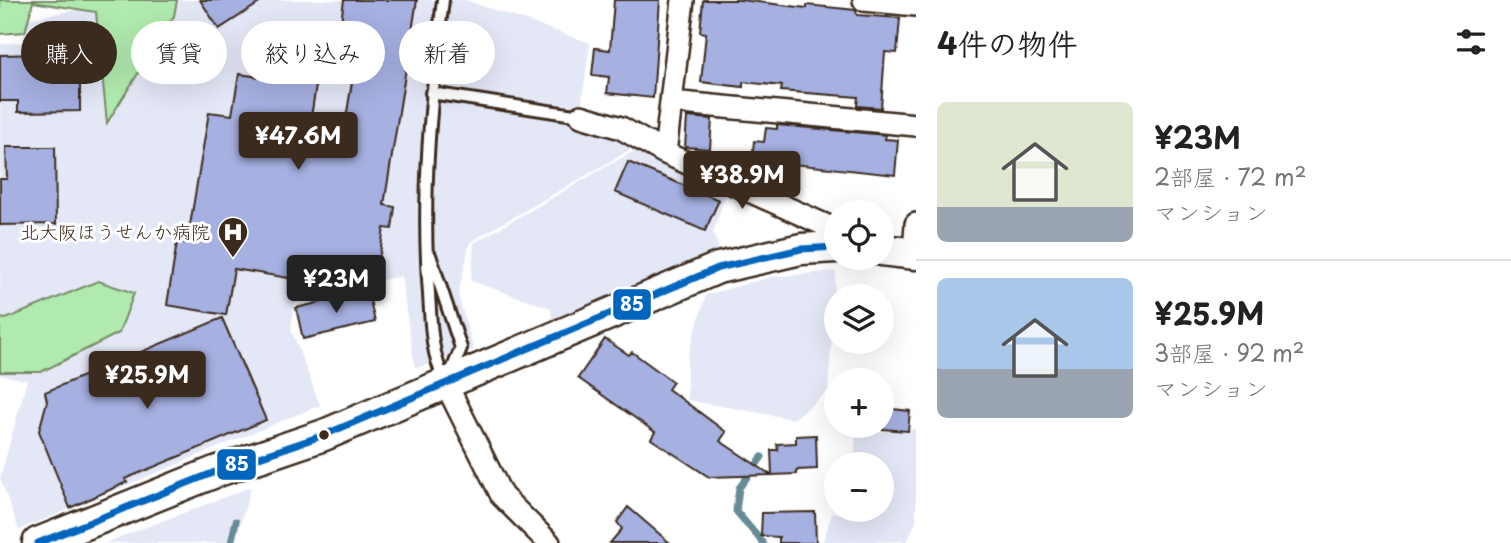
<!DOCTYPE html>
<html lang="ja">
<meta charset="utf-8">
<style>
body{margin:0;font-family:"Playpen Sans","Klee One",sans-serif;background:#f6f6f6;color:#222;height:100vh;display:flex;flex-direction:column;font-size:26px;white-space:nowrap}
*{box-sizing:border-box;margin:0}
p{font-size:23px;color:#767676}
.icon{flex:none;width:38px;height:38px;fill:none;stroke:currentColor;stroke-width:2;stroke-linecap:round;stroke-linejoin:round}
.map{position:relative;flex:1;overflow:hidden}
.panel{display:flex;flex-direction:column;background:#fff;width:595px}
.panel>*{flex:none}
.guide{position:absolute;left:21px;top:21px;width:665px;height:63px;display:flex;gap:14px}
.tools{position:absolute;left:824px;top:200px;display:grid;gap:14px}
.tools a{display:grid;place-items:center;width:70px;height:70px;border-radius:50%;background:#fff;box-shadow:0 7px 28px #0002;font-size:35px}
.price{position:absolute;translate:-50% -60px;padding:0 16px;border-radius:7px;background:#3b2a1e;color:#fff;font-size:23px;line-height:46px;filter:drop-shadow(0 2px 4px #0008)}
.price::after{content:'';position:absolute;left:50%;top:42px;width:21px;height:16px;margin-left:-10px;background:inherit;clip-path:polygon(0 0,100% 0,50% 100%)}
.price.active{background:#222;color:#fff}
ul{padding:0;list-style:none}
li{display:flex;align-items:center;gap:21px;height:175px;padding:0 21px}
li+li{border-top:2px solid #e0e0e0}
li span{display:grid;place-items:center;flex:none;width:196px;height:140px;border-radius:10px;color:#555}
li>.icon{margin-inline-start:auto}
span .icon{width:84px;height:84px;fill:#fffc;stroke-width:1}
li b{font-size:30px}
h2{display:flex;justify-content:space-between;align-items:center;height:84px;padding:0 21px;font-size:30px}
.pill{padding:0 24px;border-radius:32px;background:#fff;box-shadow:0 7px 28px #0002;font-size:24px;line-height:63px}
.pill.active{background:#3b2a1e;color:#fff}
main{display:flex;flex:1;min-height:0}
.map>svg:first-child{display:block}
.built{fill:#e4e7f6}
.green{fill:#b0eaae;stroke:#768a66;stroke-width:2}
.lines{fill:none;stroke-linecap:round;stroke-linejoin:round}
.stream{stroke:#668b95;stroke-width:7}
.building{fill:#a6b0e1;stroke:#3b2a1e;stroke-width:2}
.lane-casing{stroke:#3b2a1e;stroke-width:16}
.street-casing{stroke:#3b2a1e;stroke-width:26}
.secondary-casing{stroke:#3b2a1e;stroke-width:35}
.lane{stroke:#fff;stroke-width:10}
.street{stroke:#fff;stroke-width:21}
.secondary{stroke:#fff;stroke-width:30}
.bus-1-casing{stroke:#fff;stroke-width:12}
.bus-1{stroke:#0065bd;stroke-width:7}
.bus-dot{fill:#3b2a1e;stroke:#fff;stroke-width:2.5}
.labels{text-anchor:middle;stroke-width:6;stroke-linejoin:round;paint-order:stroke}
.poi-label{font-size:19px;fill:#3b2a1e;stroke:#fff;text-anchor:end}
.line-badge{stroke:#fff;stroke-width:2.5}
.badge-label{font-size:19px;text-anchor:middle;font-weight:bold;fill:#fff}
</style>
<main>
<div class="map">
<svg width="916" height="543" viewBox="0 0 916 543">
<rect width="100%" height="100%" fill="#fff"/>
<filter id="ink" filterUnits="userSpaceOnUse"><feTurbulence type="fractalNoise" baseFrequency=".0143" numOctaves="2"/><feDisplacementMap in="SourceGraphic" scale="14" xChannelSelector="R" yChannelSelector="G"/><feConvolveMatrix kernelMatrix="1 2 1 2 8 2 1 2 1" color-interpolation-filters="sRGB"/></filter>
<g filter="url(#ink)">
<path class="built" d="M84,0h381l125,43 -11,80 56,24 -165,95 -12,54 16,54 -59,18 -14,-92 -106,24 -4,30 29,75 -301,125 -19,-52 27,-98 -27,-5v-331l23,-2 2,-23 51,-9z
M639,148l88,42 -14,43 8,21 -169,68 -1,-14 -80,-27 3,-38z
M836,271l-8,120 -34,28 -107,-19v-41l19,-64 65,-18z
M916,429v93l-9,19 -88,2 5,-4 8,-26 50,-4v-45h-28l2,-30z
M251,487l-16,56h-130z"/>
<path class="green" d="M0,0h177l-3,16 -67,107 -11,-111 -63,-10 -8,30 -25,2z
M98,281l36,12 -15,40 -78,39h-41v-54l6,1z"/>
<g class="lines">
<path class="stream" d="M762,457l-23,31 -3,23 27,32
M231,543l5,-22"/>
</g>
<path class="building" d="M200,0h64l-45,29z
M344,0h73l-33,205 11,2 -3,22 -8,-1 -8,50 -11,-2 3,15 -134,-22 -8,46 -59,-10 10,-63 10,1 22,-131 23,3 7,-41 21,3 3,-19 56,9 -13,81 34,6 18,-108 -20,-3z
M614,0h46l-7,98 -46,-5 2,-16 -17,-2 3,-27 15,2z
M703,0h38l66,8v-3l49,5 1,5 43,3 -3,35 -12,-1 -4,56 -24,-2 1,-9 -77,-6 1,-5 -39,-4v5l-42,-5 5,-49 -6,-1z
M39,24h41v87l-62,1v-11h-18v-46l40,-1z
M687,117l25,2 -2,30 -25,-2z
M777,125l109,10 -1,4 13,1 -3,35 -102,-11v5l-32,-3 1,-4 -10,-1 2,-20 10,1 2,-14 11,1z
M6,147h49l1,77 -56,1v-46h7z
M628,162l91,38 -14,31 -90,-39z
M368,291l7,31 -72,17 -7,-31z
M222,318l44,102 -141,59 2,3 -57,26 -31,-77 8,-30 -2,-9z
M605,339l24,16 3,-3 41,30 -5,7 58,43 -6,9 51,34 -62,2 -58,-38 4,-7 -77,-54z
M883,408l27,3 -2,20 -27,-2z
M816,435l1,34 -20,1v4l-25,1 -1,-25h7l-1,-6 19,-1v-7z
M628,507l42,36h-60l12,-14 -5,-7z
M815,512l1,31h-37v-6l-18,-1 1,-23z"/>
<g class="lines">
<g class="lane-casing">
<path id="lane" d="M443,0c-12,97 -22,195 -14,294 2,32 2,58 16,88
M431,93l150,23
M430,255l31,93 -11,27"/>
</g>
<g class="street-casing">
<path id="street" d="M864,0l52,5
M671,102l245,23
M581,116l40,12 44,25 171,77
M665,153l18,-153
M914,254l2,-30
M446,384l56,112 47,47"/>
</g>
<g class="secondary-casing">
<path id="secondary" d="M882,250l34,4
M38,543l177,-71 109,-37 394,-167 83,-19 35,-2"/>
</g>
<use href="#lane" class="lane"/>
<use href="#street" class="street"/>
<use href="#secondary" class="secondary"/>
<g class="bus-1-casing">
<path id="bus-1" d="M38,543l177,-71 109,-37 394,-167 83,-19 35,-2"/>
</g>
<use href="#bus-1" class="bus-1"/>
</g>
</g>
<defs>
<g id="hospital-pin" transform="scale(1.575)"><path d="M0 17L-7.5 6A9.5 9.5 0 1 1 7.5 6Z" fill="#3b2a1e" stroke="#fff"/><path d="M-5-5h3v3.5h4V-5h3V5h-3V1.5h-4V5h-3Z" fill="#fff"/></g>
</defs>
<g fill-rule="evenodd">
<use href="#hospital-pin" x="233" y="232"/>
</g>
<circle class="bus-dot" cx="324" cy="435" r="6"/>
<g class="labels">
<g class="poi-label">
<text x="210" y="239">北大阪ほうせんか病院</text>
</g>
</g>
<g class="line-badge">
<rect x="612" y="288" width="40" height="33" rx="7" fill="#0065bd"/>
<rect x="216" y="448" width="41" height="33" rx="7" fill="#0065bd"/>
</g>
<g class="badge-label">
<text x="632" y="311">85</text>
<text x="237" y="471">85</text>
</g>
</svg>
<div class="tools">
<a><svg class="icon" aria-label="locate" viewBox="0 0 24 24"><circle cx="12" cy="12" r="6"/><path d="M12 2v4M12 18v4M2 12h4M18 12h4"/></svg></a>
<a><svg class="icon" aria-label="layers" viewBox="0 0 24 24"><path d="M12 4l9 5-9 5-9-5zM3 14l9 5 9-5"/></svg></a>
<a>+</a>
<a>−</a>
</div>
<b class="price" style="left:298px;top:172px">¥47.6M</b>
<b class="price" style="left:742px;top:211px">¥38.9M</b>
<b class="price active" style="left:336px;top:315px">¥23M</b>
<b class="price" style="left:147px;top:411px">¥25.9M</b>
<div class="guide">
<a class="pill active">購入</a>
<a class="pill">賃貸</a>
<a class="pill">絞り込み</a>
<a class="pill">新着</a>
</div>
</div>
<section class="panel">
<h2>4件の物件<svg class="icon" aria-label="filters" viewBox="0 0 24 24"><path d="M4 7h16M4 17h16"/><circle cx="9" cy="7" r="2"/><circle cx="15" cy="17" r="2"/></svg></h2>
<ul>
<li><span style="background:linear-gradient(#dfe7d0 75%,#9aa5b1 0)"><svg class="icon" aria-label="home" viewBox="0 0 24 24"><path d="M3 11l9-7 9 7M6 9v11h12V9"/></svg></span><div><b>¥23M</b><p>2部屋 · 72 m²</p><p>マンション</p></div></li>
<li><span style="background:linear-gradient(#a9c7e8 65%,#9aa5b1 0)"><svg class="icon" aria-label="home" viewBox="0 0 24 24"><path d="M3 11l9-7 9 7M6 9v11h12V9"/></svg></span><div><b>¥25.9M</b><p>3部屋 · 92 m²</p><p>マンション</p></div></li>
</ul>
</section>
</main>
